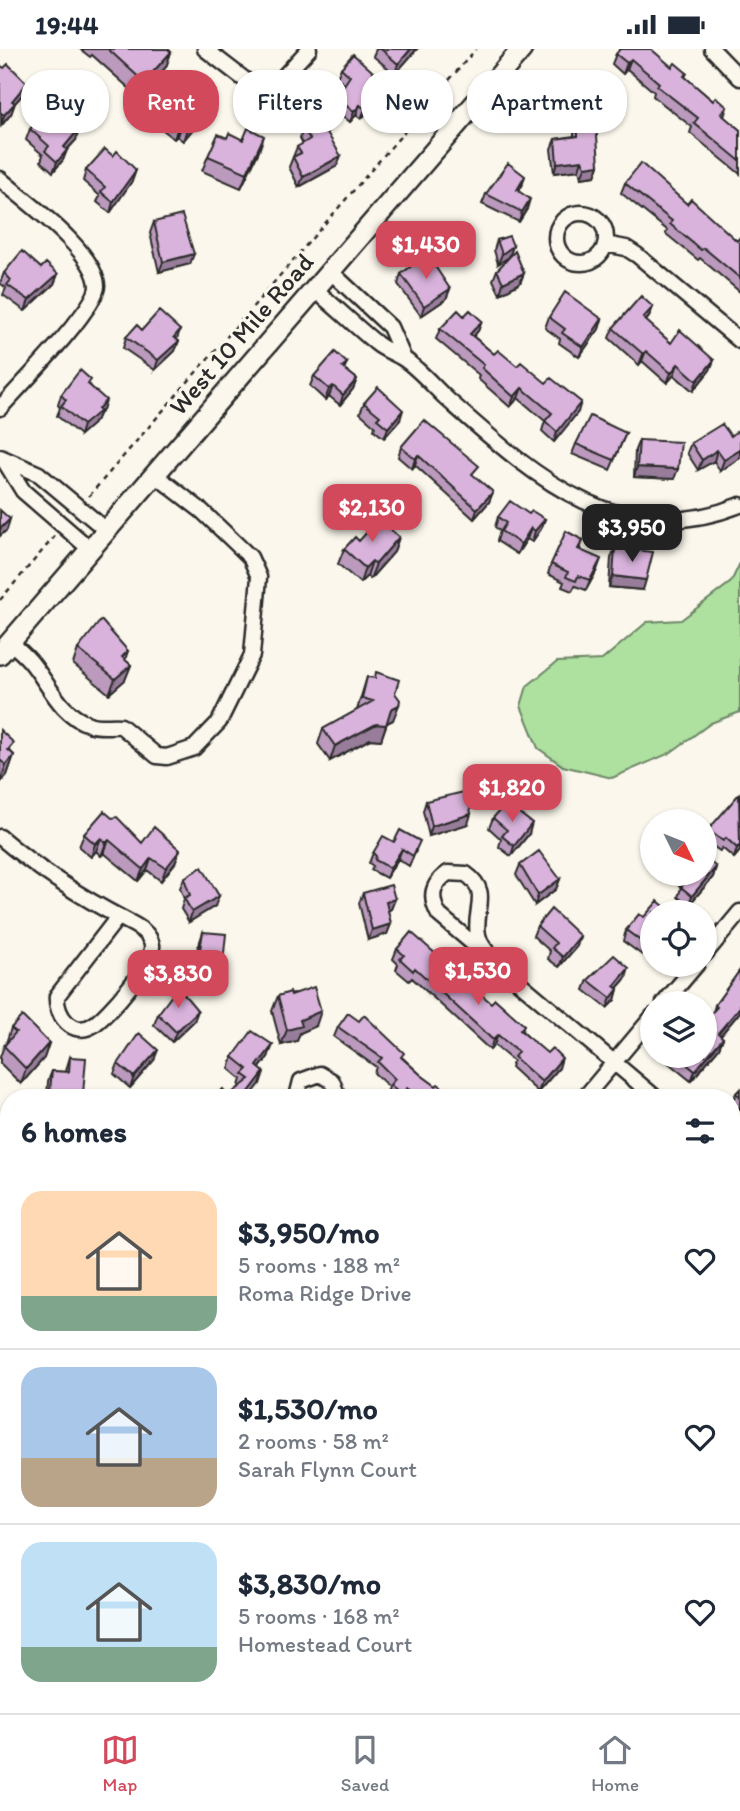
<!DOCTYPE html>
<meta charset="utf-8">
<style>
body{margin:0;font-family:Itim,sans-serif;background:#f2f2f3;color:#1f2937;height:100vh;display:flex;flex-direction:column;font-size:26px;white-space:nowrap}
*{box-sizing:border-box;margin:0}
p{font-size:23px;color:#747a83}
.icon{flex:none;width:38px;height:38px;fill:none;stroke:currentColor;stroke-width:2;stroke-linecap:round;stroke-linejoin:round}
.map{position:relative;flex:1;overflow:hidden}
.drawer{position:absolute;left:0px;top:1040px;width:740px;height:625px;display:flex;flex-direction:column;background:#fff;border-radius:28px 28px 0 0;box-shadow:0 2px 5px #0004}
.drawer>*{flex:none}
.hud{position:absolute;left:21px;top:21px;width:698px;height:63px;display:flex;gap:14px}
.needle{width:46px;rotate:133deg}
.controls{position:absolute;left:640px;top:760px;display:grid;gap:14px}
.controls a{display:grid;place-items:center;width:77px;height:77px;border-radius:50%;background:#fff;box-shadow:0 2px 5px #0004;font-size:35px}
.price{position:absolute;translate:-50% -60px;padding:0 16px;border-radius:14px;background:#d1495b;color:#fff;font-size:23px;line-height:46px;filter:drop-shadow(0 2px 4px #0008)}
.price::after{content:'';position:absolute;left:50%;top:42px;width:21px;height:16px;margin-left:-10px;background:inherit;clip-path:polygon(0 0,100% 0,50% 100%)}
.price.on{background:#222;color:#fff}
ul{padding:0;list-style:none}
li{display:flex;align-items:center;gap:21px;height:175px;padding:0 21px}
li+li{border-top:2px solid #e0e1e3}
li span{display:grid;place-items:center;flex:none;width:196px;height:140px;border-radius:21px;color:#555}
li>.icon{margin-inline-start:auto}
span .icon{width:84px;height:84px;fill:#fffc;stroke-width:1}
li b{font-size:30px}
h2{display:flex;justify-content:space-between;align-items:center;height:84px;padding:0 21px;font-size:30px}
.chip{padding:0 24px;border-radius:28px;background:#fff;box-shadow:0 2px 5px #0004;font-size:24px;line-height:63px}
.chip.on{background:#d1495b;color:#fff}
.status{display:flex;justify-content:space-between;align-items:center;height:49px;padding:0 35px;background:#fff;direction:ltr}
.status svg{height:19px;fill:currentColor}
.dock{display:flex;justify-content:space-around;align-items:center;height:98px;border-top:2px solid #e0e1e3;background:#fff;font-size:19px;color:#747a83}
.dock a{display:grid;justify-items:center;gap:4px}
.dock .on{color:#d1495b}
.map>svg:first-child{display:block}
.green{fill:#aee0a0;stroke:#6c8666;stroke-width:2}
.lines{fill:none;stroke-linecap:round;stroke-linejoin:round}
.street-casing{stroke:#2b2b2b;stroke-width:19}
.secondary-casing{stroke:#2b2b2b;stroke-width:24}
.path{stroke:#2b2b2b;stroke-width:2.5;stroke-dasharray:5 5;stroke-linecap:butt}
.street{stroke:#fbf7ec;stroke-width:14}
.secondary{stroke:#fbf7ec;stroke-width:19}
.wall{fill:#bb9abd;stroke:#2b2b2b;stroke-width:2}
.shaded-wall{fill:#987d9a;stroke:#2b2b2b;stroke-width:2}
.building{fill:#d9b3dc;stroke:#2b2b2b;stroke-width:2}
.labels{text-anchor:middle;stroke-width:6;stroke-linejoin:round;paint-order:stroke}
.street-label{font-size:26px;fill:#2b2b2b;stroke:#fbf7ec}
</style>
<div class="status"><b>19:44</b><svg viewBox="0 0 49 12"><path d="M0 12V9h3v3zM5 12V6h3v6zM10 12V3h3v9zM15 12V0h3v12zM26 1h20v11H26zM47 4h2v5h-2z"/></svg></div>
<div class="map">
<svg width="740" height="1664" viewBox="0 0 740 1664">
<rect width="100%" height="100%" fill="#fbf7ec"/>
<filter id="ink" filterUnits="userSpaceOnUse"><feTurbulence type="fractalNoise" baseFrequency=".0143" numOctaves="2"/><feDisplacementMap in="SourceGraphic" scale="14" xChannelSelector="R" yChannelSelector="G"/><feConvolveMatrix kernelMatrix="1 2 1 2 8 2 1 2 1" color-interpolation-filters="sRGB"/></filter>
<g filter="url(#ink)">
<path class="green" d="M740,514v149l-29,11 -41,30 -58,25 -49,-12 -25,-18 -17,-42 6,-20 30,-24 45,-2 45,-38 34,-2 50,-38z"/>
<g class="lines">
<g class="street-casing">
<path id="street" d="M205,0l61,47 43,-47
M712,0l28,29
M0,130c25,22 96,72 97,107 0,22 -79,102 -97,122
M556 189a25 25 0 1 1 50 0a25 25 0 1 1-50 0Z
M605,195l21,4 11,7 103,86
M331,223l59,55 14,32
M315,241c21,17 40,36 61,53 8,7 19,10 28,16 15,10 29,27 43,40 85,75 169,155 293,106
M0,408l39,17 67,56
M4,411l19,31 67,58
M10,593c7,6 14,12 20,19 18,21 30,54 59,63 11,4 21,1 32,2l36,30 10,1 27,-9 25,-26 33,-67 7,-78 -9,-20 -48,-46 -48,-37
M0,788c40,34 79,59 125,83 11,6 24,11 27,25 3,16 -44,71 -59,80 -20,13 -38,-10 -36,-29l61,-79
M705,905l35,-42
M493,910c-6,-7 -13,-14 -15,-24 -5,-24 14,-43 -12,-61l-18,-1c-16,11 -19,24 -9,42l216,182
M664,954l33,-39
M297,1048l4,-16 19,-7 12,7 6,16
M585,1048l68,-81
M732,1112l8,7
M0,1178l9,7
M732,1378l8,7
M0,1440l9,-3
M0,1575l9,16
M732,1578l8,-16
M732,1649l8,3
M72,1656l10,8
M402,1656l10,8
M23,1664l7,-8
M452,1664l7,-8
M696,1664l4,-8"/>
</g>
<g class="secondary-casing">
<path id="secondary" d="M0,605l522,-605"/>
</g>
<path class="path" d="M89,447l387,-447
M0,551l55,-64"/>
<use href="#street" class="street"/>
<use href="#secondary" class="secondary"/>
</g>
<path class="wall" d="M80,0h88l3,3 -5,15 -27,30 -47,-42 -2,2z
M376,0h41l-22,25 -22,-18z
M616,5l56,13 15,6 -2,4 28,24 14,6 -3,10 16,13v44l-50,-41 2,-6 -39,-31 1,-4 -27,-23 -4,5 -11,-10z
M0,16l23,29 -8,9 -4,11 -10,12z
M341,19l41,12 -3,10 -5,6 1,1 -3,10 -11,12 -5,-4 -6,7 -18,-15 4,-10 8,-13 -7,-6z
M157,56l50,7 -24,29 -6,-5 -3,3 -23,-19z
M578,73l21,43 -4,11 -14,2 -2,-8 -25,3 -3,-24 4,-10 19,-3v-4z
M303,79l38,28 -4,10 -38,21 -10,-20 8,-20 6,-3 -3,-6z
M30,80l46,11 -9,10 -4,10 -10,12 -12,-11 2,-6 -17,-15z
M259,102l-18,37 -39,-17 6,-15z
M113,107l23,14 -4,11 -22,32 -13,-11 3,-6 -17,-15 3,-11z
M625,134l62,21 50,37 3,-2v53l-40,-34 -2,2 -32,-26 1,-4 -46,-37z
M522,137l-3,5 8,18 -8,13 -37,-18 4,-10z
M154,173l36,42 -31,8 -9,-39z
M497,191l16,6 -4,11 -11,7 -4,-14z
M41,219l17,6 -4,10 -29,27 -22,-16 3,-7 -6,-5 4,-10z
M497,221l27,3 -4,10 -20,11 -7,-14z
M401,225l49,15 -4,10 -25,17 -23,-32z
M653,258l-4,10 -3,4 25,22 43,17 -4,10 -17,21 -19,-16 -7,8 -25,-22 -3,4 -30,-27 4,-10z
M464,267l18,5 -4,10 -5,5 21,18 23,12 61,46 -24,30 -12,-11 3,-10 -27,-23 -8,9 -32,-28 1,-4 -43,-36 4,-10z
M549,268l53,2 -3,10 -20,28 -20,-14 1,-4 -15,-11z
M142,281h38l-3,9 -2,12 -20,19 -32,-22 3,-11z
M347,314l-3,6 13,10 -4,10 -13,16 -11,-9 -4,4 -15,-14 4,-10z
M90,336l13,25 -4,4 -3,7 -16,14 -23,-19 3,-8 -2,-3 3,-10z
M364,354l36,17 -16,18 -10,-8 1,-4 -15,-13z
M740,380v29l-20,13 -6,-10 -16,9 -11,-17 4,-10 40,-7z
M626,384l-16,37 -38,-16 4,-10z
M639,391l35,39 -40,-2 1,-27z
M401,398l74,30 18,15 -4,10 -15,17 -59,-54 -3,4 -14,-12z
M529,465l16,5 -4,10 -9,13 -5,-3 -10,15 -20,-13 3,-10 -5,-4 3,-10z
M399,488l-5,15 -24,27 -3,-3 -7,7 -22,-19 6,-15 15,-8z
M583,491l-3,10 17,20 -11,20 -11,-4 -3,5 -10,-4 2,-5 -16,-8 3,-10z
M615,499l28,42 -34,-3 2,-29z
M78,600l50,2 -3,9 6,5 -6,15 -16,14 -36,-30z
M367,628l28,16 -2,27 -6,3 -6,17 -11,-1 -40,22 -12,-17 5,-15 34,-19z
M0,681l11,22 3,3 -7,20 -7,8z
M740,746v56l-6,7 -12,-10 -2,3 -15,-10v-4l3,-7z
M426,752l42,23 -39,12 -6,-25z
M493,769l36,16 -18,22 -12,-9 2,-8 -12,-11z
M84,785l58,9 33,20 -14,18 -14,-11 -9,11 -34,-28 -3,3 -5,-5 -5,6 -12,-10z
M394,793l22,9 -7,15 -11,-7 -12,19 -15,-8 2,-4 -4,-3 4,-10z
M520,816l40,14 -4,10 -21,16 -19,-30z
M716,818l-3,10 -25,29 -10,-9 3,-9 -4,-4 2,-5 -4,-5v-1h30z
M184,829l31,28 -26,16 -8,-13 3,-10 -4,-11z
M363,844l32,6 -4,10 -3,2 3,13 -4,10 -19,6 -9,-37z
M653,863v30l-11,13 -19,-14 3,-11z
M537,877l43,10 -3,10 -18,21 -11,-8 2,-8 -17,-15z
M203,883l14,55 -28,-3 2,-15z
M397,900l94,54 33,22 -2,6 37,37 -21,24 -27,-25 2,-6 -19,-16 -4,5 -78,-72 -3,3 -13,-11 2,-6 -5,-5z
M740,921v42l-20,24 3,2 -4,10 -28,33 -25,-20 2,-6h37l8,-43 2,-7z
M626,929l-9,10 1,1 -3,11 -8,8 -23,-18 4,-10z
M291,946l25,31 -16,7 -3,8 -16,4 -9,-34 6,-15z
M158,965l36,7 -22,21 -18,-17z
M338,978l65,31 18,17 15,11 19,11h-66l-3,-2 3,-8 -15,-14 2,-6 -42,-30z
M11,979l38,15 -5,15 -23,26 -21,-21v-6l4,-11 2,-3z
M70,1008l13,37 -1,3h-35l1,-16 4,-10 14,1 1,-5z
M233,1008h35l-8,11v16l-32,12 12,-9 -1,-1 2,-7 -12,-10z
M154,1011l-24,28 -16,-14 4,-10z
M740,1040v21l-8,-7 4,-10z
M0,1069l9,8v57l-9,-7z
M732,1153l8,8v44l-6,-6 -2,3z
M0,1212l9,6v53l-9,-5z
M732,1275l8,8v51l-8,-8z
M8,1467h1v31l-7,-16z
M171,1656h36l-4,6h-24z
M641,1656h18l-4,8h-12l-5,-2z
M504,1657h53l-2,7h-53z"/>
<path class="shaded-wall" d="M411,0h6l-22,25 3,-10z
M171,3l-5,15 -27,30 5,-15z
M631,10l-4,10 -4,5 4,-11z
M382,31l-3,10 -12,13 4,-10z
M27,34l-4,11 -15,17 4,-10z
M213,48l-6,15 -24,29 5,-15z
M375,48l-3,10 -11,12 4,-10z
M15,54l-4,11 -10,12 3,-11z
M360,56l-4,10 -6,7 4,-10z
M182,72l-5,15 -3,3 5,-15z
M79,80l-3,11 -16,17 4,-10z
M264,87l-5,15 -18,37 6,-15z
M67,101l-4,10 -10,12 4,-10z
M341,107l-4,10 -38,21 4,-10z
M582,111l-3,10 -25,3 3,-10z
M599,116l-4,11 -14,2 4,-11z
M136,121l-4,11 -22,32 3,-11z
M525,127l-3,10 -9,14 4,-10z
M530,150l-3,10 -8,13 3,-10z
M513,197l-4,11 -11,7 4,-10z
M194,205l-4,10 -31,8 4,-10z
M524,224l-4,10 -20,11 3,-11z
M58,225l-4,10 -29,27 4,-11z
M450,240l-4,10 -25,17 3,-10z
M653,258l-4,10 -10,11 4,-10z
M602,270l-3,10 -20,28 4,-10z
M482,272l-4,10 -11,13 3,-10z
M179,292l-4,10 -20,19 3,-10z
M646,302l-4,10 -3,4 4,-11z
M714,311l-4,10 -17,21 4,-10z
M678,315l-4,11 -7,8 4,-10z
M357,330l-4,10 -13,16 3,-10z
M333,337l-4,10 -4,4 4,-11z
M522,339l-4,10 -8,9 4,-10z
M106,351l-3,10 -4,4 -3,7 -16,14 3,-10z
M581,353l-3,10 -24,30 3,-10z
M403,361l-3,10 -16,18 4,-10z
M717,401l-3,11 -16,9 4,-10z
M740,401v8l-20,13 4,-11z
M418,406l-3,10 -3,4 3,-10z
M637,418l41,2 -4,10 -40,-2z
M493,443l-4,10 -15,17 3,-10z
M10,470l-3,11 -7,6v-7z
M545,470l-4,10 -9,13 3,-11z
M531,479l-4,11 -10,15 4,-10z
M399,488l-5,15 -24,27 6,-15z
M601,510l-4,11 -11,20 4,-10z
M372,512l-5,15 -7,7 5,-15z
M613,527l33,4 -3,10 -34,-3z
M131,616l-6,15 -16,14 6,-15z
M399,656l-6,15 -8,4 6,-15z
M376,675l10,1 -5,15 -11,-1 -40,22 5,-15z
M14,706l-7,20 -7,8 6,-18z
M471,765l-3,10 -39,12 3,-10z
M532,774l-3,11 -18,22 3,-10z
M101,789l-5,13 -5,6 4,-13z
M109,791l-5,13 -3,3 5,-13z
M740,796v6l-6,7 3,-10z
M402,800l-4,10 -12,19 4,-10z
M180,801l-5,13 -14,18 5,-13z
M151,809l-4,12 -9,11 5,-12z
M716,818l-3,10 -25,29 4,-10z
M560,830l-4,10 -21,16 3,-10z
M219,847l-4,10 -26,16 3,-10z
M395,850l-4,10 -9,4 4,-11z
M391,875l-4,10 -19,6 4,-10z
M580,887l-3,10 -18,21 4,-10z
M653,888v5l-11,13 4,-10z
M629,919l-3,10 -16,18 4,-10z
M194,920l28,3 -5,15 -28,-3z
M618,940l-3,11 -8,8 4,-10z
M740,958v5l-26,31 4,-10z
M198,962l-4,10 -22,21 4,-10z
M321,962l-5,15 -16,7 -3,8 -16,4 6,-15 13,-10z
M498,986l-4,10 -4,5 3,-10z
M723,989l-4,10 -28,33 4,-10z
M49,994l-5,15 -23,26 5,-15z
M273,996l-5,12 -16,21 5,-12z
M158,1001l-4,10 -24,28 4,-11z
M562,1009l-3,10 -21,24 4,-10z
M264,1023l-4,12 -10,13h-5z
M407,1039l-3,9h-4l1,-2z
M50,1041l33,4 -1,3h-35z
M9,1386l-1,9 -8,3v-8z
M204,1656h3l-5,8 -2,-4z"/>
<path class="building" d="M108,0h60l3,3 -27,30z
M381,0h30l-13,15z
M620,0h31l21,18 3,-4 12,10 -3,3 29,25 3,-4 11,10 -6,7 19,16v31l-46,-38 4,-5 -41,-32 2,-3 -28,-24 -4,4 -11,-9z
M353,5l29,26 -11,13 4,4 -10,12 -5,-4 -6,7 -18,-15 14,-21 -9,-8z
M8,15l19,19 -15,18 3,2 -11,12 -4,-3v-47l4,3z
M177,32l15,13 7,-8 14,11 -25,29 -6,-5 -3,3 -22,-19z
M49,59l7,6 5,-4 18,19 -15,18 3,3 -10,12 -12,-11 4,-5 -19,-17z
M319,70l22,37 -38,21 -10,-20 8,-4 -4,-6 13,-8 -7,-11z
M596,72l3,44 -14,2 -3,-7 -25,3 -2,-24 23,-3v-14z
M248,79l16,8 -17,37 -39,-17 10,-22 9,4 2,-5 14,7z
M105,100l8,7 4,-5 19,19 -23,32 -12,-10 4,-5 -19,-17z
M508,114l17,13 -8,14 13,9 -8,13 -36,-18z
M641,114l46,41 4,-5 46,42 2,-3 1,1v39l-36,-30 -3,2 -31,-26 2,-3 -47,-38z
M182,166l12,39 -31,8 -9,-40z
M509,187l4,10 -11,8 -5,-14z
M22,202l19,17 5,-5 12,11 -29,26 -22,-15 4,-5 -7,-7z
M515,202l9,22 -21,10 -6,-13z
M427,205l23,35 -26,17 -23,-32z
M565,243l37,27 -19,28 -21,-14 3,-4 -16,-12z
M641,247l12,11 -10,11 28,25 9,-13 34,30 -17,21 -19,-17 -7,9 -25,-22 -3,3 -30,-26z
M458,261l6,6 6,-6 12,11 -12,13 24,20 4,-4 19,16 4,-4 25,21 5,-5 30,24 -24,30 -12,-11 7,-8 -30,-25 -8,9 -32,-29 2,-3 -44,-36z
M159,262l21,19 -6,7 5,4 -21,19 -32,-23 11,-12 5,5z
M335,303l12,11 -5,4 15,12 -14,16 -10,-9 -4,3 -15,-13z
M80,321l11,10 -3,4 18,16 -8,9 2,2 -17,14 -22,-19 5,-6 -5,-5z
M378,338l25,23 -15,18 -11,-9 3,-3 -16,-13z
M590,367l36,17 -12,27 -38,-16z
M424,371l55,46 -7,8 21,18 -16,17 -59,-54 -3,4 -14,-12z
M722,375l9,12 9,-7v21l-16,10 -7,-10 -15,10 -11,-17z
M639,391l42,2 -3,27 -41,-2z
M510,452l19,13 3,-3 13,8 -10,12 -4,-3 -10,16 -20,-13 5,-8 -8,-6z
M0,461l10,9 -10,10z
M379,470l20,18 -23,27 -4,-3 -7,7 -21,-19 11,-12 4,4z
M566,482l17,9 -5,9 23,10 -11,21 -12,-4 -2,5 -10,-4 2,-5 -17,-8z
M615,499l38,4 -7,28 -33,-4z
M101,571l27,31 -6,6 9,8 -16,14 -37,-30z
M376,623l23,8 -4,13 5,7 -1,5 -8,4 -5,16 -10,-1 -41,22 -12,-17 50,-28 -11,-3 5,-21 8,1z
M0,681l14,13 -6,7 6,5 -8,10 -6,-5z
M468,742l3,23 -39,12 -6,-25z
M739,745l1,51 -3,3 -11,-10 -3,3 -15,-11z
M506,754l26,20 -18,23 -12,-10 5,-6 -14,-12z
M104,762l8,7 5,-1 25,26 12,-16 26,23 -14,18 -15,-10 -8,11 -34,-29 -3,3 -5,-5 -6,6 -11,-10z
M400,781l20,11 -7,15 -11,-7 -12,19 -15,-8 1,-4 -3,-3 10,-17 11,6z
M539,802l21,28 -22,16 -18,-30z
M705,808l11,10 -24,29 -11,-9 6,-7 -6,-6 24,-1z
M202,818l17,29 -27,16 -8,-14 6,-3 -6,-17z
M391,836l4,14 -9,3 5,22 -19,6 -9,-37z
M658,852l13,11h-18v25l-7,8 -20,-15 13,-16 5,3z
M551,860l29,27 -17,21 -11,-9 4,-5 -19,-17z
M203,883l23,2 -4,38 -28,-3 2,-15 3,1z
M411,883l80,71 4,-4 29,26 -4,5 27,23 5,-5 10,10 -20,24 -28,-25 4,-5 -20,-17 -5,5 -78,-72 -2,3 -13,-12 4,-4 -7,-6z
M614,906l15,13 -15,18 4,3 -7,9 -23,-18z
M740,921v37l-22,26 5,5 -28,33 -19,-16h29v-35l12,-13 -2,-2z
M178,938l20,24 -22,21 -18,-18z
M314,938l7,24 -21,9 2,6 -15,4 -9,-34 12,-4 1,3z
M348,964l11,8 5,-6 40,38 -3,4 20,18 15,11 2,-2 17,13h-36l-12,-9 -6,7 -11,-10 5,-6 -17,-17 4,-4 -44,-31z
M22,967l27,27 -23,26 -22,-23 12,-14 -5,-4z
M252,982l21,14 -16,21 7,6 -19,25h-32l10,-8 5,7 22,-17 -7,-5 5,-5 -15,-12z
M139,984l19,17 -24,27 -16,-13z
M70,1008l16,1 -3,36 -33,-4 2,-19 17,1z
M740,1040v8l-4,-4z
M0,1069l9,8v41l-9,-7z
M732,1153l8,8v30l-3,-2 -2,3 -3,-2z
M0,1212l9,6v37l-9,-6 4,-8 -4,-3z
M732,1275l8,8v38l-8,-8z
M9,1353v20l-2,1 2,5v7l-9,4v-34z
M732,1479l6,3 -6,10z
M185,1656h19l-4,4 5,4h-27z
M506,1656h49l2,1 -5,7h-6l-3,-3 -2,3h-29l-8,-7z
M620,1658l10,6h-14z"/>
</g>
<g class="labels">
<g class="street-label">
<text transform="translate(241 285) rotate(-49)" y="9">West 10 Mile Road</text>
</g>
</g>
</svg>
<div class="controls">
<a><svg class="needle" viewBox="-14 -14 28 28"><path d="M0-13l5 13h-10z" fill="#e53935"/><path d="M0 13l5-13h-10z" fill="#747a83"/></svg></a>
<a><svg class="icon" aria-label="locate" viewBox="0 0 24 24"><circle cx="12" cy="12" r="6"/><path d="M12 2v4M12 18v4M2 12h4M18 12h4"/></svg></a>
<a><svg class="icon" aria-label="layers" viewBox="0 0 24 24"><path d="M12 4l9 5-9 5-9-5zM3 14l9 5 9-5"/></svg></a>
</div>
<b class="price" style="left:426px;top:232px">$1,430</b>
<b class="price" style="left:372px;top:495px">$2,130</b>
<b class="price on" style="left:632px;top:515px">$3,950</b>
<b class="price" style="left:512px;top:775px">$1,820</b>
<b class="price" style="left:478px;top:958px">$1,530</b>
<b class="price" style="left:178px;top:961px">$3,830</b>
<div class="hud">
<a class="chip">Buy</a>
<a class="chip on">Rent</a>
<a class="chip">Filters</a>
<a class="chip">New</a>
<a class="chip">Apartment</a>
</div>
<section class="drawer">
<h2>6 homes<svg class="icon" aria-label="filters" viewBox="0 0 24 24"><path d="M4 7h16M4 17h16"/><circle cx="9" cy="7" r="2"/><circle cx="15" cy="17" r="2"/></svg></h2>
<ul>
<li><span style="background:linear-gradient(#ffd9b3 75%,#7fa58c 0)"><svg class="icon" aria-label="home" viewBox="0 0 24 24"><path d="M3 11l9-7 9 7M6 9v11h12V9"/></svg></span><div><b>$3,950/mo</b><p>5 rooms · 188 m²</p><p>Roma Ridge Drive</p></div><svg class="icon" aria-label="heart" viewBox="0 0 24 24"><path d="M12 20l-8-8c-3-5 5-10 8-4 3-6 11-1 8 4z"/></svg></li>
<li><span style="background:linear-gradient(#a9c7e8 65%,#b9a48a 0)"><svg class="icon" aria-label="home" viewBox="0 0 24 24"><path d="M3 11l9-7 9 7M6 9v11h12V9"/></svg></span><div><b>$1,530/mo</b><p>2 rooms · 58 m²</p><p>Sarah Flynn Court</p></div><svg class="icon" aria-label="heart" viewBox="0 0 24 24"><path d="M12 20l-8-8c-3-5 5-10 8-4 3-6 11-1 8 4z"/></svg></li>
<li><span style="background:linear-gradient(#bfe0f5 75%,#7fa58c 0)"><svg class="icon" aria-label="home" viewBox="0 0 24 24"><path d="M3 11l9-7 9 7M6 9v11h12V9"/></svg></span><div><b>$3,830/mo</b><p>5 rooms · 168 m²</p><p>Homestead Court</p></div><svg class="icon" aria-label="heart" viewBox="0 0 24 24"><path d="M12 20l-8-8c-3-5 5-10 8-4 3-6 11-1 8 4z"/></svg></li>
</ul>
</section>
</div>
<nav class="dock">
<a class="on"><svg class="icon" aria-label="map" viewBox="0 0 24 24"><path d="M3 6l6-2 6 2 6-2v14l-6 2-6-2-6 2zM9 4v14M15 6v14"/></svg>Map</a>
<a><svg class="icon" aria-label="saved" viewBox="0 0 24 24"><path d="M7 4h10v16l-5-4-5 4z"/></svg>Saved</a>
<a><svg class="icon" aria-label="home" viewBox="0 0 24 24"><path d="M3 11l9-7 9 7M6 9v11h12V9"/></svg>Home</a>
</nav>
